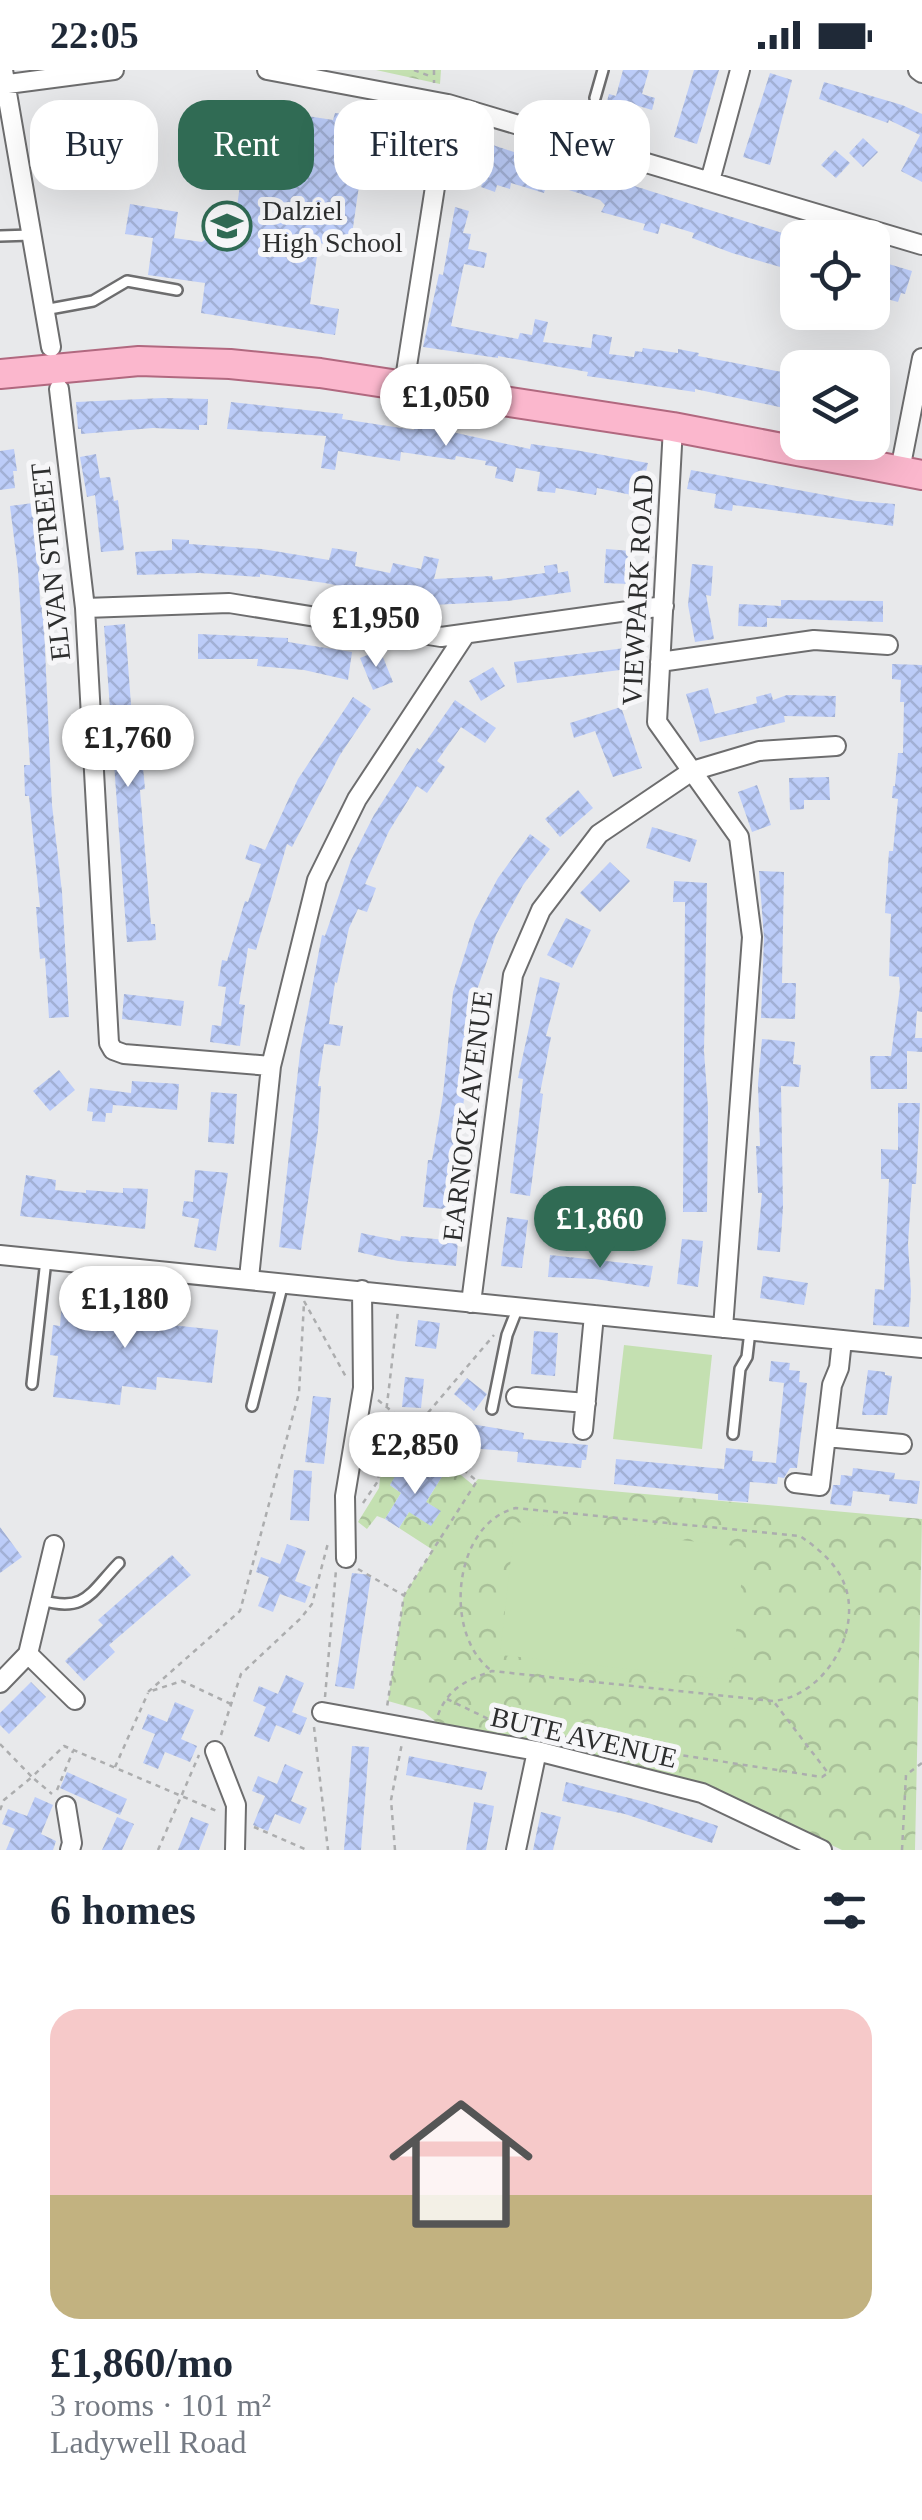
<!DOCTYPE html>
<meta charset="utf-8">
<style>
body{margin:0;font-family:"Times New Roman",serif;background:#f2f2f3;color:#1f2937;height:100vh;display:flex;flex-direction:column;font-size:38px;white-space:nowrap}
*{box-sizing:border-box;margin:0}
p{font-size:32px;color:#747a83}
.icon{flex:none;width:55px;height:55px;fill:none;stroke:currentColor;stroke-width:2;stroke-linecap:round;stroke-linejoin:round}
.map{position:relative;height:1780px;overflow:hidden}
.details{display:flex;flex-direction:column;background:#fff;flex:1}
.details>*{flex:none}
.banner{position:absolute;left:30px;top:30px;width:862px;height:90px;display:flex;gap:20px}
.fabs{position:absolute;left:780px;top:150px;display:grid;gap:20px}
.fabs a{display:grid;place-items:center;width:110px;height:110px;border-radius:20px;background:#fff;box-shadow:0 10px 40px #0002;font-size:50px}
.price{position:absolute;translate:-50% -85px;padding:0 22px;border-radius:35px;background:#fff;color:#222;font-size:32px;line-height:65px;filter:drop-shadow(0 2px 5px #0008)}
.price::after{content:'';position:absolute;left:50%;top:60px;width:30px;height:22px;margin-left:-15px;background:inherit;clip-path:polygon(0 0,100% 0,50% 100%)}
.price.current{background:#306b54;color:#fff}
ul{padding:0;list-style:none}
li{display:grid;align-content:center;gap:20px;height:530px;padding:0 50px}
li span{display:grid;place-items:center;height:310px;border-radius:30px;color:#555}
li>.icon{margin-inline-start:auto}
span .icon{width:180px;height:180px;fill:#fffc;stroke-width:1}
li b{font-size:42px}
h2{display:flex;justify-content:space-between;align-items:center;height:120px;padding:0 50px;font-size:42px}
.chip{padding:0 35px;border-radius:30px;background:#fff;box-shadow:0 10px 40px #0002;font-size:35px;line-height:90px}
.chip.current{background:#306b54;color:#fff}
.status{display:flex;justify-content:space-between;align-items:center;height:70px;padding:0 50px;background:#fff;direction:ltr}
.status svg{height:28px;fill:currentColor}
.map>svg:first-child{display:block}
.forest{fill:url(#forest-crowns)}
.pitch{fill:#c4e0b1}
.building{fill:url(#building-cross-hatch)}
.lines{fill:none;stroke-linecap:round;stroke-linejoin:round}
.lane-casing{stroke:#6d6d6e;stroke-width:14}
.street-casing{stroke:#6d6d6e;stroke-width:22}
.primary-casing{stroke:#b1687f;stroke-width:32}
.path{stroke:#acadae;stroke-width:2.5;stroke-dasharray:5 5;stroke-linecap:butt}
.lane{stroke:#fff;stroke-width:9}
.street{stroke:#fff;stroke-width:18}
.primary{stroke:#fbb7cd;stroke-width:28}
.labels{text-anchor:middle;stroke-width:10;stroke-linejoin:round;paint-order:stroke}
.poi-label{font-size:28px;fill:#2d2e2e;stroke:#f6f6f8;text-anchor:start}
.street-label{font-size:28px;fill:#2d2e2e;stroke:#f6f6f8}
</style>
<div class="status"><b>22:05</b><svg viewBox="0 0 49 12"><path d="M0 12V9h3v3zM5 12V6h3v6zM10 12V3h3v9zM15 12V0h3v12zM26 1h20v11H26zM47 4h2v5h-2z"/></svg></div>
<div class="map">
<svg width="922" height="1780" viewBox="0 0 922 1780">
<defs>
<pattern id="forest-crowns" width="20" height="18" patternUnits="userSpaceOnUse" patternTransform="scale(2.5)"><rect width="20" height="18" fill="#c4e0b1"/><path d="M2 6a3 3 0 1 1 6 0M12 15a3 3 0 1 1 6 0" fill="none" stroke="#a9c099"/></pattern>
<pattern id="building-cross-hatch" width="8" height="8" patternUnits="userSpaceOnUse" patternTransform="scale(2.5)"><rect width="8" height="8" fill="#bcccf8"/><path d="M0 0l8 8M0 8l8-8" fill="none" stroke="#a2b0d5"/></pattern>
</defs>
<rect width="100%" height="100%" fill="#e8e9eb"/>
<path class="forest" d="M376,0h65l-1,14z
M387,1344l86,71 5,-6 444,40 -7,331h-73l-77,-36 -316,-81 -26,-22 -35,-10 16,-106 29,-45 -34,-22 10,-16 31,-1 -14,-9 17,-27 -28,7 -17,-10 -8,13 11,8 -16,26 -8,-3 -10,13 -9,-7 21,-34z"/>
<path class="pitch" d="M624,1275l88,10 -10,94 -89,-10z
M515,1452l230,25 -14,133 -231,-25z"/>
<path class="building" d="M623,0h26l-7,24 13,4 -3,12 -20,-6 -3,11 -24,-7 4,-14 7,2z
M694,0h25l-22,74 -23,-7z
M770,3l22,7 -22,85 -27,-8z
M824,12l78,23 20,9v68l-21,-11 19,-36 -31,-15 -1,3 -69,-24z
M252,30l37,6 -1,7 45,7 2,-7 34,4 -19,131 -31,-5 -9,61 29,5 -4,26 -134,-22 4,-30 -57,-8 5,-37 -28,-4 5,-30 48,8 -4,26 28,4 19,-15 13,1z
M460,64l146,49 2,-5 36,11 154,49v34l-66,-19 -40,-15 2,-5 -33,-10 -3,11 -15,-4 2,-6 -44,-12 4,-7 -5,-5 -53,-17 -3,10 -33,-10 -1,6 -13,-4 -2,7 -14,-5 2,-7 -22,-8 3,-9 -12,-4z
M863,68l15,14 -15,15 -14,-14z
M835,80l15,13 -14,15 -15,-13z
M455,137l14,4 -6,22 8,1 -3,15 19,4 -3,15 -20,-4 -13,62 67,13 2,-6 12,2 3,-16 13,3 -5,20 48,6 2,-14 19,3 -3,17 25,3 1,-6 7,1 1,-4 35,5v-4l21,4 -1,3 100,19v36l-103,-22v3l-108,-16 1,-4 -90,-16v2l-75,-11 16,-73 4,1z
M872,189l40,12 -7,23 -4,-1 -3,9 -26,-7z
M872,318l14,3 -1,7h4l-5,28 -12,-2z
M163,328l45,1 -1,26h-8v5l-46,-2 -72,6v-5h-3l-2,-27z
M231,332l112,12 -1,5 72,11v-3l38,5 78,17 1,-5 44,6 73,13 -6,26 -9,-1 -1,7 -35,-7 -1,7 -40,-7 -1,5 -18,-2 3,-19 -24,-4 -3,14 -18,-4 2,-11 -12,-2 1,-4 -30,-5 -1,4 -54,-8 -1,9 -62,-10 -3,19 -14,-2 5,-32 -99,-7z
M14,379l3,22h-4l2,17 -15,2v-39z
M96,384l4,24 10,-1 4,24 4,-1 6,50 -23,2 -6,-57 -8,2 -7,-40z
M691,400l166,31 38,3 -2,22 -160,-21 -1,6 -18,-3 2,-14 -29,-5z
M33,433l6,48 1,54h3l9,200 10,87 7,125 -20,1 -4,-60 -5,1 -4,-52h4l-11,-111h-4l-1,-31h6l-12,-195 -8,-64z
M172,469l17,1v4l73,5 67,11 3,-12 25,4 -2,14 35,7 3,-10 28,6 3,-13 15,3 -5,20 58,-3 1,4 52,-7 -1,-7 13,-2 1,9 10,-2 3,21 -63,9 -75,4 -108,-22 -65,-9v3l-61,-4 -62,2 -2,-23 37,-2z
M606,479l26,2 -2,33 -26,-1z
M692,494l21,2 -2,30 -5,-1 8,44 -19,3 -7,-37z
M781,530l102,1v21l-116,-4v9l-29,-1 1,-22 42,2z
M125,554l10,134 7,-1 3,32 -5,1 11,134h4l1,16 -29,2 -23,-316z
M198,564l90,4v4l64,10 -4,28 -44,-10 -47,-4 1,-7h-60z
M625,578l3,21 -111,14 -3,-21z
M380,580l13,32 -20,8 -13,-32z
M892,594l30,1v347l-5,-1 -2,27h7v14l-15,-1v38h-36l-1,-33h21l9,-68 -1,-11 -10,-1 2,-62 -6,-1 4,-62h4l5,-52 -6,-1 1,-12h2l3,-33h5l1,-51h-4l1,-22 -9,-1z
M493,597l12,19 -24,15 -12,-20z
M708,618l7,26 42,-11 -1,-6 15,-4 2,7 14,-5 49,1 -1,21 -51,-1 1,6 -85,20 -14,-48z
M353,627l18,12 -31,46 -48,92 -5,-3 -31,106 -8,-2 -9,56 6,1 -5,41 -30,-4 2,-17 9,1 5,-39 -8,-1 4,-26 5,1 18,-60 3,1 13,-38 -16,-5 5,-15 15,6 33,-71z
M455,630l41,28 -11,15 -24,-16 -24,34 8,6 -18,26 -10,-7 -28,45 -24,53 11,4 -9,24 -9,-3 -9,19 -12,55 -2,-1 -6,42 14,2 -3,20 -16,-2 -6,42h3l-3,45 -17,119 -22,-3 21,-195 22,-117 3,1 26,-76 23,-45 43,-67 3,2z
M621,637l21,61 -29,9 -18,-46 -21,7 -4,-15z
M829,707l1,23h-26v9l-14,1 -1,-32z
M757,715l14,40 -19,7 -14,-40z
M578,720l15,18 -33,29 -15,-18z
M652,757l45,13 -7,22 -44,-14z
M530,764l20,15 -27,36 -27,50 -18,52 -22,176 3,1 -5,46 -31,-3 5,-47h4l11,-65 10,-103 22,-71 23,-43z
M610,792l20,19 -30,31 -20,-19z
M759,801l25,1 -2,111h14l-1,36 -34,-1 3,-80z
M674,811l33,2 -3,168 4,57 -1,104h-24l2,-310h-12z
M566,848l25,12 -19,38 -25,-13z
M540,907l20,6 -14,53 5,1 -11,56 3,1 -13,102 -20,-3 13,-114 -5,-1z
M124,924l60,7 -3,25 -59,-7z
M762,969l33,3 -2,22 8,1 -2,22 -18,-1 2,121 -3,45 -23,-2 5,-57h-4l-2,-47h4l-2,-62z
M59,1000l16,20 -25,21 -17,-20z
M132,1011l47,3 -2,26 -64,-5 -1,8h-6l-1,9 -13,-1 1,-9 -6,-1 3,-23 41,5z
M211,1022l26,2 -3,50 -26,-2z
M898,1033h22l-4,81h-4l-4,60 3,47 -2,36 -36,-2 2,-36 9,1 5,-111h-8v-30l17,1z
M195,1100l33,3 -12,78 -22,-4 5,-28 -17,-3 2,-15 9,1z
M26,1105l30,5 -1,10 31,3v-3l37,3v-5l25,1 -3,40 -125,-13z
M507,1147l21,3 -6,48 -21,-2z
M361,1163l39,8 1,-5 57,5 -2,25 -58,-5 -40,-9z
M682,1169l21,2 -5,46 -21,-3z
M550,1185l103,11 -4,21 -54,-8 -47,-2z
M763,1206l45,7 -4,22 -44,-7z
M99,1227l31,3 -1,9 34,4 -1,11 56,6 -6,53 -55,-6 -1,13 -34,-4 -2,19 -67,-8 5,-41 -8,-1 3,-30 7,1 2,-23 36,4z
M418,1250l22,3 -4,26 -21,-3z
M534,1261l24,2 -3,43 -24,-2z
M771,1291l19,2 -1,7 11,1 -1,11 8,1 -10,85h-7l-6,10 -6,-1 -1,7 -27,-2 -2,20 -30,-2v-6l-104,-10 2,-25 108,10 2,-21 27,3 -1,10 24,2 8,-80 -15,-2z
M868,1300l17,2v3l7,1 -5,39h-25z
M405,1307l19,2 -3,29 -19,-1z
M467,1308l20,16 -13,17 -20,-17z
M313,1326l18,2 -7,66 -19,-2z
M471,1354l53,9 -1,6 65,6 -2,15h-4l-1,8 -64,-6 1,-10 -49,-4z
M426,1394l17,11 -17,27 15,9 -10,15 -22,-14 -10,16 -14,-9 16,-26 -11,-8 8,-14 17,11z
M853,1398l42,5 -1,6 26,2 -3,23 -28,-3 1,-6 -37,-4 -2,15 -21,-2 3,-19h7l1,-10 11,1z
M294,1400l18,1 -3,50 -19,-1z
M0,1457l22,30 -22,16z
M287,1474l19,7 -11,30 16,6 -6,16 -25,-9 -7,18 -15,-6 11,-29 -13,-5 5,-15 19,7z
M172,1485l19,20 -82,70 6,7 -31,29 -19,-20 38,-36 -5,-5z
M352,1503l19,2 -17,114 -19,-3z
M286,1605l18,8 -12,29 15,6 -7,17 -24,-10 -7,17 -15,-6 12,-29 -13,-6 6,-15 19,8z
M31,1612l15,15 -37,37 -9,-9v-12z
M175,1632l19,8 -13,29 16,7 -7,16 -25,-10 -7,17 -15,-6 12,-29 -13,-5 6,-15 19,8z
M352,1676l17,1 -8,103h-17z
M409,1686l78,16 -5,18 -76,-15z
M285,1694l18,8 -12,29 16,7 -7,16 -25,-10 -7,17 -15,-6 12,-29 -13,-5 6,-15 19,8z
M67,1702l60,27 -7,16 -60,-27z
M566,1712l79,20 73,24 -6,17 -87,-29 -63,-13z
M35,1727l18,8 -12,29 15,7 -3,9h-47l9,-21 -13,-5 6,-15 19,7z
M474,1732l20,4 -8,44h-20z
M541,1742l20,5 -8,33h-20z
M117,1747l17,7 -12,26h-20z
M191,1747l18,7 -10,26h-21z"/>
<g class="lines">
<g class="lane-casing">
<path id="lane" d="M595,28l8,-28
M0,166l31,-1
M44,240l49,-9 34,-20 50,9
M32,1314l14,-124
M252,1336l31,-123
M492,1339l15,-74 11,-28
M733,1364l7,-65 7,-12 3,-26
M41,1530c45,13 49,-7 78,-37"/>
</g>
<g class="street-casing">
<path id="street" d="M3,0l48,277
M267,0l181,34 474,141
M918,0l4,3
M0,15l114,-15
M710,111l30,-111
M404,315l44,-281
M59,319l26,219 24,435 4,7 11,4 147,12
M673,357l-16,295 82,115 13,100 -29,391
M900,400l22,-112
M85,538l144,-5 212,34 223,-31
M660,592l154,-22 74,5
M0,1185l922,93
M249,1208l22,-212 46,-186 40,-81 108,-164
M471,1233l42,-328 28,-65 58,-76 93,-63 67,-20 77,-5
M516,1327l70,6
M583,1360l11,-115
M826,1367l76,7
M795,1413l25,3 12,-101 7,-17 3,-28
M346,1488l-1,-62 18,-108 -1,-98
M28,1584l47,46
M0,1613l28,-29 26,-109
M322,1642l215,39 165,42 120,57
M215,1681l21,54 -1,45
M66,1736l6,37 -2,7
M516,1780l21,-99"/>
</g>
<g class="primary-casing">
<path id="primary" d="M0,304l139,-13 91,3 90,9 353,54 249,48"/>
</g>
<path class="path" d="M414,0l18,7
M434,0v13
M304,1231l42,76
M378,1330l99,81 -73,114 -17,112
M415,1358l79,-93
M363,1433l15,-22 20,-170
M358,1499l45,26
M325,1627l11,-127
M447,1629l54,26 31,7
M231,1634l-49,-23 -34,11 92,-81 59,-218 5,-90
M438,1645c10,-27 29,-35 54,-44l281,30c46,-4 83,-58 75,-104 -5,-28 -26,-46 -48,-61l-284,-28c-63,15 -74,127 -24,163
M314,1657l14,123
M545,1664l277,43 6,-4 -54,-71
M221,1665l20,-61 60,-56 11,-14 16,-61
M0,1674l32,33 32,-31 155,66
M115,1697l33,-74
M57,1720l16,-39
M0,1740l4,-10 28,-23 20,17
M254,1757l53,23
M158,1780l41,-95
M395,1780l-4,-50 11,-57
M902,1780l4,-75 16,-12"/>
<use href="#lane" class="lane"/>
<use href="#street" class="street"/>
<use href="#primary" class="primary"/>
</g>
<defs>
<g id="school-ring" transform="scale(2.5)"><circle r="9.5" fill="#f6f6f8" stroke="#306b54" stroke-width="1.5"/><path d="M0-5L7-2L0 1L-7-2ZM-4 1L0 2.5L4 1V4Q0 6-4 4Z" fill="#306b54"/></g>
</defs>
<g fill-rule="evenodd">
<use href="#school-ring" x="227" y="156"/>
</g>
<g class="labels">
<g class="poi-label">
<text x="262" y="150">Dalziel<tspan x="262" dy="32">High School</tspan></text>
</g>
<g class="street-label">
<text transform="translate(50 492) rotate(-96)" y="10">ELVAN STREET</text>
<text transform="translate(637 520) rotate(-87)" y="10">VIEWPARK ROAD</text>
<text transform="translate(467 1046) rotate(-83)" y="10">EARNOCK AVENUE</text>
<text transform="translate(584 1667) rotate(13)" y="10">BUTE AVENUE</text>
</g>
</g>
</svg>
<div class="fabs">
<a><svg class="icon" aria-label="locate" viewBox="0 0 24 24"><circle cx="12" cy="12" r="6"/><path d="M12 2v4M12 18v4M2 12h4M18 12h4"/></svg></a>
<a><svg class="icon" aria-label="layers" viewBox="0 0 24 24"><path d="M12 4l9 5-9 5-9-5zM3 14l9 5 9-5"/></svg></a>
</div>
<b class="price" style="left:446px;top:379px">£1,050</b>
<b class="price" style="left:376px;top:600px">£1,950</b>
<b class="price" style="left:128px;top:720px">£1,760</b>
<b class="price current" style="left:600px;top:1201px">£1,860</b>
<b class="price" style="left:125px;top:1281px">£1,180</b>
<b class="price" style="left:415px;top:1427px">£2,850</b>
<div class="banner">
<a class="chip">Buy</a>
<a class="chip current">Rent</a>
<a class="chip">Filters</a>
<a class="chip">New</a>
</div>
</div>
<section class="details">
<h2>6 homes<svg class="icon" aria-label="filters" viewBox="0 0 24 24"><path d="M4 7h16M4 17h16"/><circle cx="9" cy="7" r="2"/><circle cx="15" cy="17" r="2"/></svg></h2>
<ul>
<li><span style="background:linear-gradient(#f6c9c9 60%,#c2b280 0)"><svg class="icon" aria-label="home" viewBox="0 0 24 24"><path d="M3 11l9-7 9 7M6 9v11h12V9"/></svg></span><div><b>£1,860/mo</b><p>3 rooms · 101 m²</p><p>Ladywell Road</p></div></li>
</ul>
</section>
